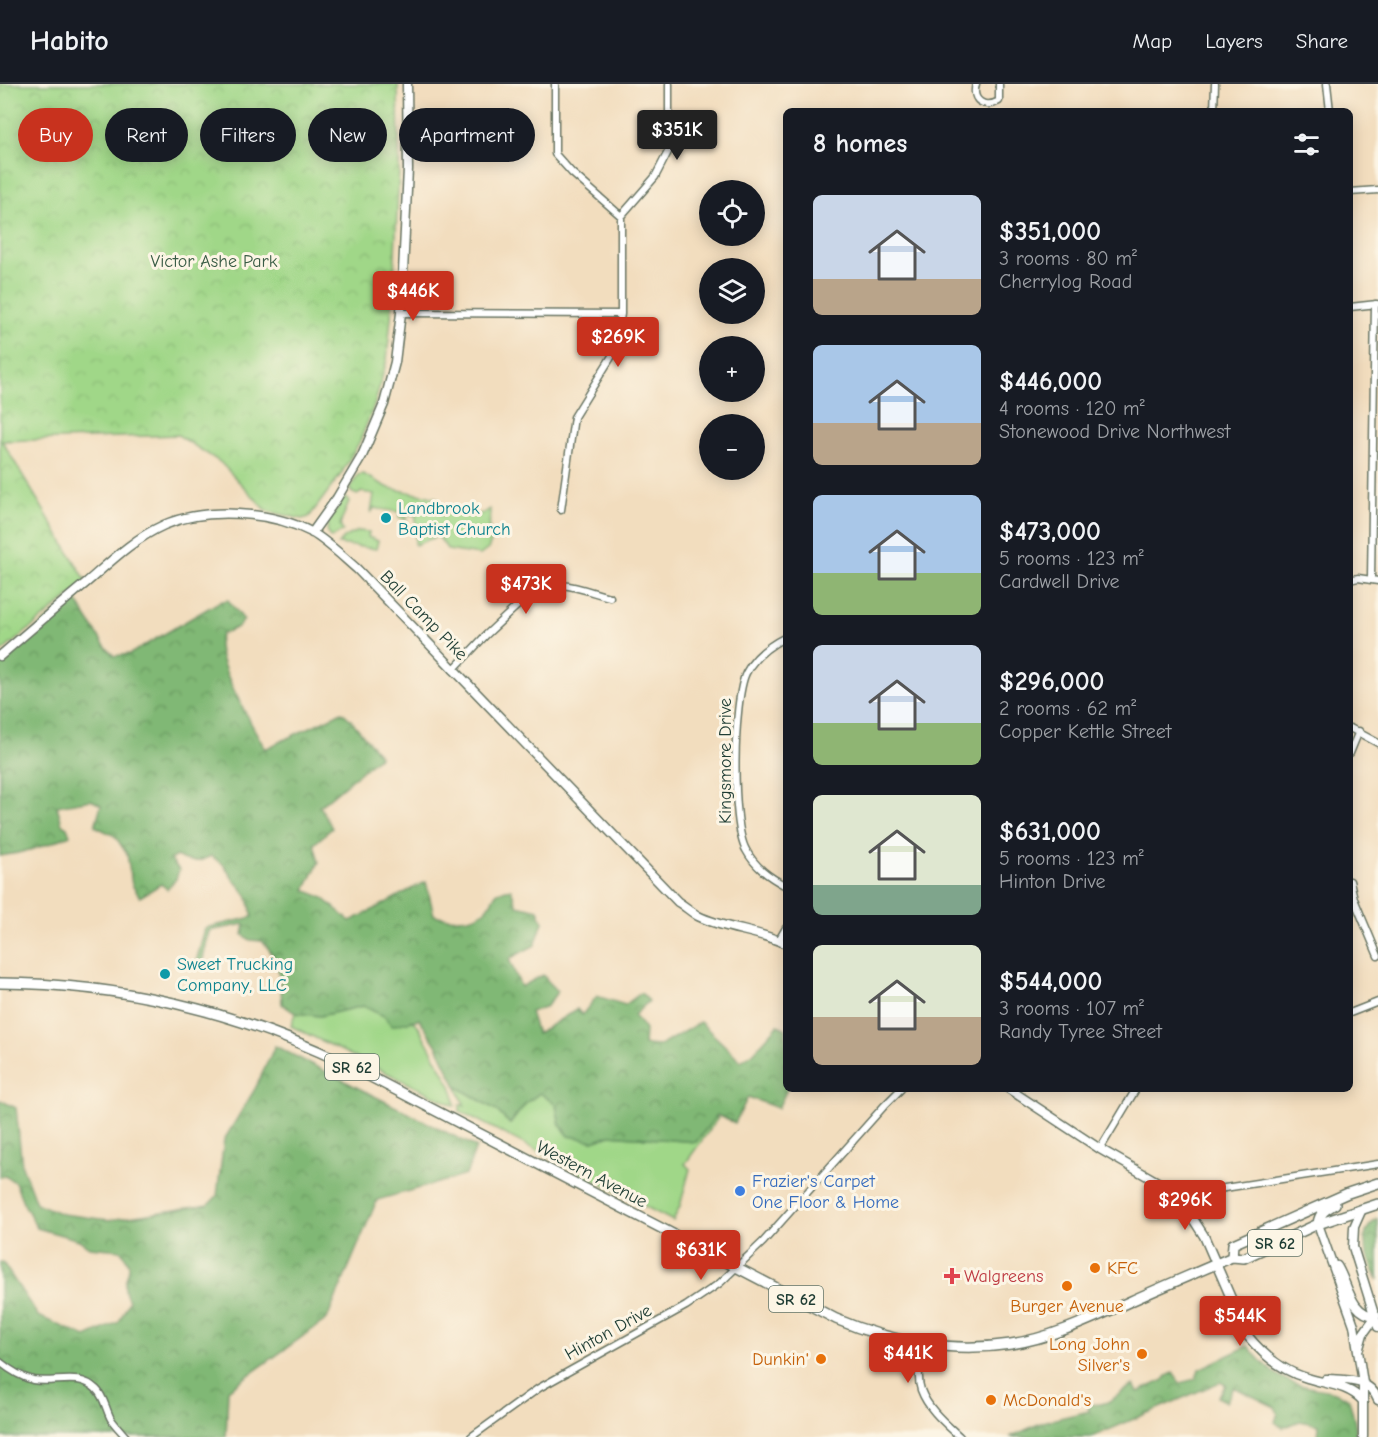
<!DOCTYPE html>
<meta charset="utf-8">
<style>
body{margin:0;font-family:"Comic Neue",sans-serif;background:#242831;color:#f1f3f6;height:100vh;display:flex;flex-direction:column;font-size:22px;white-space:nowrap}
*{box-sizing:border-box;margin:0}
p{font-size:20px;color:#9ea1a6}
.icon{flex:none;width:33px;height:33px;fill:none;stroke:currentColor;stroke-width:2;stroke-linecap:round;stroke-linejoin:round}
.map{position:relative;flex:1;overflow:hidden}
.drawer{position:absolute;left:783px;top:24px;width:570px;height:984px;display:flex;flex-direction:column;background:#171b24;border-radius:9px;box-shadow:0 3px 15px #0003}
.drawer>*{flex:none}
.top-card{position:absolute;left:18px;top:24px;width:570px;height:54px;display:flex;gap:12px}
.buttons{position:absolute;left:699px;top:96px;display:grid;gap:12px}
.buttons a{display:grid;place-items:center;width:66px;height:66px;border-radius:50%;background:#171b24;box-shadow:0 3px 15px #0003;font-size:30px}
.price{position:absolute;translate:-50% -51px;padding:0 14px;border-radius:6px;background:#c8321e;color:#fff;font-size:20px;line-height:39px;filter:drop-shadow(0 2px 3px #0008)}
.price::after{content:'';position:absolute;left:50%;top:36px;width:18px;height:14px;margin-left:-9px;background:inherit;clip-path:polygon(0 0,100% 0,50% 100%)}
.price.on{background:#222;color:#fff}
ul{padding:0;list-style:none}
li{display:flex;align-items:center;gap:18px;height:150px;padding:0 30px}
li span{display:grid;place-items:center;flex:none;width:168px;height:120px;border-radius:9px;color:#555}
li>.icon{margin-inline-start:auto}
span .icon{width:72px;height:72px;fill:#fffc;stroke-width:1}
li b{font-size:26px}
h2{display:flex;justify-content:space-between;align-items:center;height:72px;padding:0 30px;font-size:26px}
.chip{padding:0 21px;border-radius:27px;background:#171b24;box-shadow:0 3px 15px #0003;font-size:21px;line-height:54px}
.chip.on{background:#c8321e;color:#fff}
header{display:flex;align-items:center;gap:36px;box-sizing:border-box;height:84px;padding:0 30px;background:#171b24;border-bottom:2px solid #363941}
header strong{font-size:28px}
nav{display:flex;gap:33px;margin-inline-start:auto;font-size:21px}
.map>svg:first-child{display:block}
.grass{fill:#a0d788;stroke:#608a5e;stroke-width:1.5}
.forest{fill:url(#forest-crowns);stroke:#507a54;stroke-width:1.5}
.park{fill:url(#park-crowns);stroke:#608a5e;stroke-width:1.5}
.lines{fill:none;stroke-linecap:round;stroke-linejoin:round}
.street-casing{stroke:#697564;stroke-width:9}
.secondary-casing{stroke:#697564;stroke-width:11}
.primary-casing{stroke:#697564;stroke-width:12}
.street{stroke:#fff;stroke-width:6}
.secondary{stroke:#fff;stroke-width:8}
.primary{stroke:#fff;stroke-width:9}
.culture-dot{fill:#0f9aa8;stroke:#fcf5e5;stroke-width:2}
.shop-dot{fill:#3f7fe0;stroke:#fcf5e5;stroke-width:2}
.food-dot{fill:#e8710a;stroke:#fcf5e5;stroke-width:2}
.health-dot{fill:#e0444e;stroke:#fcf5e5;stroke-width:2}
.labels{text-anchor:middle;stroke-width:6;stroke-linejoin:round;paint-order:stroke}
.shield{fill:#fcf5e5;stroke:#617469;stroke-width:1.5}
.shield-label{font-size:16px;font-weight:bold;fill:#1f3d34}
.park-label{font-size:18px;fill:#395c45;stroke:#fcf5e5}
.culture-label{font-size:18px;fill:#0d838f;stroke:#fcf5e5;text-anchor:start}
.street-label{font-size:18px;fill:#1f3d34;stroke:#fcf5e5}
.shop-label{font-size:18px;fill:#366cbe;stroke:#fcf5e5;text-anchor:start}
.food-label{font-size:18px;fill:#c56008;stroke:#fcf5e5;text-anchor:start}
.health-label{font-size:18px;fill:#be3a42;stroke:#fcf5e5;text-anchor:start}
</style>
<header>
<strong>Habito</strong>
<nav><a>Map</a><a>Layers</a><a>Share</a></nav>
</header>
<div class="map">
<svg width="1378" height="1353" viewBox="0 0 1378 1353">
<defs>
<pattern id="forest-crowns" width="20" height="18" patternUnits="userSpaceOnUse" patternTransform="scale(1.5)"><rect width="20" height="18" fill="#80b874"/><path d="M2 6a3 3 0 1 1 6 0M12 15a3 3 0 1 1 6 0" fill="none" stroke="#689760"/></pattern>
<pattern id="park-crowns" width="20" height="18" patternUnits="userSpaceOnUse" patternTransform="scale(1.5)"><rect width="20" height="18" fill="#a0d788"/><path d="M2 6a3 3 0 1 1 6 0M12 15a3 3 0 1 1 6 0" fill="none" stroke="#89b976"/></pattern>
</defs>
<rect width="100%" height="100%" fill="#fcf5e5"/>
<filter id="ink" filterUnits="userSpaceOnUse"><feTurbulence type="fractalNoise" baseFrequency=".0167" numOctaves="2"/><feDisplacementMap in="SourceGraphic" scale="12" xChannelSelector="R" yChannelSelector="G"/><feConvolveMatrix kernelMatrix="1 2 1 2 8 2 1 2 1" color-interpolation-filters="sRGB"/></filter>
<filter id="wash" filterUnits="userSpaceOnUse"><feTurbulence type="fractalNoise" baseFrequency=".008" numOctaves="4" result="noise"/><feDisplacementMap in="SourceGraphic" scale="24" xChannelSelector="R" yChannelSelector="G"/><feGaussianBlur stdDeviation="1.35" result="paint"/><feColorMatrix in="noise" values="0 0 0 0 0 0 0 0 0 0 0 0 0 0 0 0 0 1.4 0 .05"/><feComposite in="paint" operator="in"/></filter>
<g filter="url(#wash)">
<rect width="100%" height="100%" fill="#f2ddbe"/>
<path class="grass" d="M363,390l26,14 49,10 -1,8 4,9c3,0 6,-3 9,-4 12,-2 25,10 40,-2l-1,27 2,6 -3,7 -8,6 -32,-5 -10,-14 -23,9 1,-30 -10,-1 1,6 -8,-3 1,-5 -26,-4 -3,5 3,-19 -12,-2 -5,3 -6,-3 -1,-4 8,-13z
M346,414l3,3 -9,24 3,6 -12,7 -4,-5 1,-11 15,-23z
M358,447l11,1 -1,5 10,4 -2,8 -38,-5 7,-7z
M363,922c12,6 38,20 50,15l4,3 34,62 3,8 1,12 -164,-80 4,-13 25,3z
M456,1002l40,24 14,14 16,-21 14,-10 16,12 4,20 33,16 17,-6 86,7 19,-25 3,1 -33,46 5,5 -10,37 -7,15 -213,-110v-7l5,2z"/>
<path class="forest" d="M74,513l30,48 10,11 16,-2 89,-52 9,-2 16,20 -6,7 -16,7c-1,1 -3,8 -3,9 -1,25 34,83 46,106l77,-37 9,8 29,36 -60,50 12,22 -18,16 5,18 -14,28 18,8 27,23c26,-11 49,-27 76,-39l8,33c15,4 35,7 49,-3 6,-4 10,-14 14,-20l14,-3 6,16 21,5 5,12 -8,23 -26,14 12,28 22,-12 14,17 -10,14 -17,6 7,22 40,-25 5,6 15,-19 28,9 16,-12 8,8 -15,14 11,15 -1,15 16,1 40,-24 41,39 13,-9 24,-27 8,4v35l-2,2 2,2 1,21 -9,19 -30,-11 -13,26 -18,-8 -21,27 -86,-7 -17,6 -24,-5 -9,-11 -4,-20 -16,-12 -14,10 -16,21 -14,-14 -40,-24 -19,-40 -18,-27 -27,7 -8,-10 -21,-10 -43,10 -25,-3 -13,-9c-2,-27 -1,-43 -20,-63l-12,-1 -7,-5 2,-11 -36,7 -8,37 -6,-2 10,-38 48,-11 -6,-22 -14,-16 -9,-14 -13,-9c-13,7 -21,7 -35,0l-5,4 8,10 -3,9 -9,10 -6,-5 -21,13 -8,-12 -5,-31 -12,-18 -20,-10 6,-21 -10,-5 -34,6 5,18 5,3 3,8c-23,11 -45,18 -70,21v-196z
M275,962l201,101 -10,28 -89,25 -50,119 -99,71 -2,47h-226v-175l3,1 35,53 48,21 33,-15 10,-21c-14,-26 13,-27 -9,-51l-31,-3 -10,-7 -42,-12 -14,-26 -8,-20 -10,-6 -5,1v-77l16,8 6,58 14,37 26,11 47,6 99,-15 9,-9 7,-56 31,-51z
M1378,1135v61c-8,-20 -25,-47 0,-61z
M1248,1262c15,20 31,34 56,40 17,4 31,3 45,13l7,28v10h-38l1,-12 -19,-4 -17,7 -8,-6 3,-9 -3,-6 -41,-20 -8,15 -8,-5 8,-12 -6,-3 -128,55h-82l33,-15 46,-11 -1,-7c24,3 27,-10 46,-19l4,7 26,-12 3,-4 6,-3 7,10 16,-4 3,-10z"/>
<path class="park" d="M0,0h398l1,84 -6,128 -6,63 -12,44 -15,38 -19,33 -32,43 -7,2 -35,-8 -47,-49 -42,-27 -176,6 85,141 -87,71z"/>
</g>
<g filter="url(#ink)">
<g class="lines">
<g class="street-casing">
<path id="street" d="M555,0v70l17,19 49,43
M976,0c-5,17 9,25 23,17v-17
M1327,0l3,27
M1214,27l1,-27
M1350,108l28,-2
M1350,223l27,-3
M401,229l220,1
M561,426l13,-93 41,-66 6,-37v-98l34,-39 14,-27v-66
M1371,495l4,-275
M1350,496l8,-2 20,3
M786,553c-16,8 -32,20 -40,36 -13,27 -15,151 0,177 9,17 23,27 40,36
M453,586l33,-35 47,-44c24,-14 52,0 77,6
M1350,644l28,15
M1350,669l9,-22
M1350,797l4,18 24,57
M779,856l7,-12
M1350,929l28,-11
M1100,1065l36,-60
M1168,1104l44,2 166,-26
M923,1259c-2,15 -7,33 -2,47 7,19 24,33 39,47
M0,1278c10,8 20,15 33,18 22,4 46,-8 63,9 8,7 10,21 15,30 4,6 10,12 15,18
M471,1353l68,-49 147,-82 34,-23 43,-41 122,-137 16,-16"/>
</g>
<g class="secondary-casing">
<path id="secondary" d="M312,449l25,-35 25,-42 22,-52 11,-42 6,-49 7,-144 -1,-85
M0,572c29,-25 58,-50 87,-74 24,-21 48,-44 77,-57 42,-18 107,-14 147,7 16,9 32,25 46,37l321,333c7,4 13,10 20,14 28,14 60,14 88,28
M1009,1005l91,60 68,39 13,12 23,36 43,99c16,20 35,36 60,43 19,6 42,7 56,23
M1362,1125l-8,18 -1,20 25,80
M1193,1133l3,-15 16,-12
M1318,1140l36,101 9,58v54
M1337,1182c11,17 13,49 39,50l-13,18 -4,14
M1326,1295c19,1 44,-1 52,21"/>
</g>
<g class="primary-casing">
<path id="primary" d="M0,899c122,1 232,27 342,79l494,257c54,23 116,34 175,25 41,-6 82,-26 120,-43 33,-15 67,-29 101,-44l12,1 74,-34 60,-20
M1318,1140c1,-11 8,-15 17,-20
M1232,1173l1,-13 115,-51 30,-10"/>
</g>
<use href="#street" class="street"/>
<use href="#secondary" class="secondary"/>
<use href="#primary" class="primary"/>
</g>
</g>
<g class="culture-dot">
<circle cx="386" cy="434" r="6"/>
<circle cx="165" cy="890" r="6"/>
</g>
<circle class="shop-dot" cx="740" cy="1107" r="6"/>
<g class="food-dot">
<circle cx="1095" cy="1184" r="6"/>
<circle cx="1067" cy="1202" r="6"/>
<circle cx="1142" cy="1270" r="6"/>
<circle cx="821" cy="1275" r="6"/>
<circle cx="991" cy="1316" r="6"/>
</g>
<path class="health-dot" d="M949 1183h6v6h6v6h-6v6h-6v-6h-6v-6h6z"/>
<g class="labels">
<g class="shield">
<rect x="325" y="970" width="54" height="26" rx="4.5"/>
<rect x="1248" y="1146" width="54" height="26" rx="4.5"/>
<rect x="769" y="1202" width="54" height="26" rx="4.5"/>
</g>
<g class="shield-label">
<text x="352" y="989">SR 62</text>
<text x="1275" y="1165">SR 62</text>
<text x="796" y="1221">SR 62</text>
</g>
<g class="park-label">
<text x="214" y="183">Victor Ashe Park</text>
</g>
<g class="culture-label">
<text x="398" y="430">Landbrook<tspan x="398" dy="21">Baptist Church</tspan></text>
<text x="177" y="886">Sweet Trucking<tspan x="177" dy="21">Company, LLC</tspan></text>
</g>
<g class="street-label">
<text transform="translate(424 531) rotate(46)" y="6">Ball Camp Pike</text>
<text transform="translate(725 677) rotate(-90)" y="6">Kingsmore Drive</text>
<text transform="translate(592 1090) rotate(28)" y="6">Western Avenue</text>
<text transform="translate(608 1248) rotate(-29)" y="6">Hinton Drive</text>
</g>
<g class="shop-label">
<text x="752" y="1103">Frazier's Carpet<tspan x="752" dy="21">One Floor &amp; Home</tspan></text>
</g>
<g class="food-label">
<text x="1107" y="1190">KFC</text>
<text x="1067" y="1228" text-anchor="middle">Burger Avenue</text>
<text x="1130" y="1266" text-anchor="end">Long John<tspan x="1130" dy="21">Silver's</tspan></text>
<text x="809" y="1281" text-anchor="end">Dunkin'</text>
<text x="1003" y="1322">McDonald's</text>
</g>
<g class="health-label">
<text x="964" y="1198">Walgreens</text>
</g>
</g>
</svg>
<div class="buttons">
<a><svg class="icon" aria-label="locate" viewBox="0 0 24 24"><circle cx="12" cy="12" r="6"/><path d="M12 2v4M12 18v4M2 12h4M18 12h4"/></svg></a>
<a><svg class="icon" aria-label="layers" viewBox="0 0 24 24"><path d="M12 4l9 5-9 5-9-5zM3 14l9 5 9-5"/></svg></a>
<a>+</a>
<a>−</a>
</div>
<b class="price on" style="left:677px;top:77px">$351K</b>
<b class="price" style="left:413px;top:238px">$446K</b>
<b class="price" style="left:618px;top:284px">$269K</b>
<b class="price" style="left:526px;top:531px">$473K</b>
<b class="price" style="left:1185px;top:1147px">$296K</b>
<b class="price" style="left:701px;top:1197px">$631K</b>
<b class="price" style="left:1240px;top:1263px">$544K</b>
<b class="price" style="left:908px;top:1300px">$441K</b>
<div class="top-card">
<a class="chip on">Buy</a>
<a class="chip">Rent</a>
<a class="chip">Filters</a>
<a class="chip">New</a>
<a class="chip">Apartment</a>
</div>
<section class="drawer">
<h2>8 homes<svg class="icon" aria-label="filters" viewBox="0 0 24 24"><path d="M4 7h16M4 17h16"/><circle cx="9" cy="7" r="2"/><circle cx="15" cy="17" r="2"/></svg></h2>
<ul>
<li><span style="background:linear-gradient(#c9d6e8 70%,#b9a48a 0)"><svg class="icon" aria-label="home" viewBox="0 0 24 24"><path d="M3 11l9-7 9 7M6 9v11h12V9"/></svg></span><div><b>$351,000</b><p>3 rooms · 80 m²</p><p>Cherrylog Road</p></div></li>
<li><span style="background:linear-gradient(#a9c7e8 65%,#b9a48a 0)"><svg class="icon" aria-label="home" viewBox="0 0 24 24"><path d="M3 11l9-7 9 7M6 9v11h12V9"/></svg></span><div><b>$446,000</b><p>4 rooms · 120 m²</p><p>Stonewood Drive Northwest</p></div></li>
<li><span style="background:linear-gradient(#a9c7e8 65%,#8fb573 0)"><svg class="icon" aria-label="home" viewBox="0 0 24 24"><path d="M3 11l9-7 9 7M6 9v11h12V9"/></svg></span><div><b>$473,000</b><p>5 rooms · 123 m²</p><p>Cardwell Drive</p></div></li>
<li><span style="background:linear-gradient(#c9d6e8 65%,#8fb573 0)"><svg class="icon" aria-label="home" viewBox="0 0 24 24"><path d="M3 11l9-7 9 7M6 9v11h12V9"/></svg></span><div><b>$296,000</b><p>2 rooms · 62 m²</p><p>Copper Kettle Street</p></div></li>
<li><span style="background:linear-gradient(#dfe7d0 75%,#7fa58c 0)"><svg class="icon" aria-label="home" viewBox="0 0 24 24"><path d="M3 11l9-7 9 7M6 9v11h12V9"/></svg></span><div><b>$631,000</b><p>5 rooms · 123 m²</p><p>Hinton Drive</p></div></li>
<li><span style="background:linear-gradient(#dfe7d0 60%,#b9a48a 0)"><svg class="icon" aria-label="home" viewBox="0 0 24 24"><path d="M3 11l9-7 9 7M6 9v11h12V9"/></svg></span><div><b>$544,000</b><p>3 rooms · 107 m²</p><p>Randy Tyree Street</p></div></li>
</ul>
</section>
</div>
